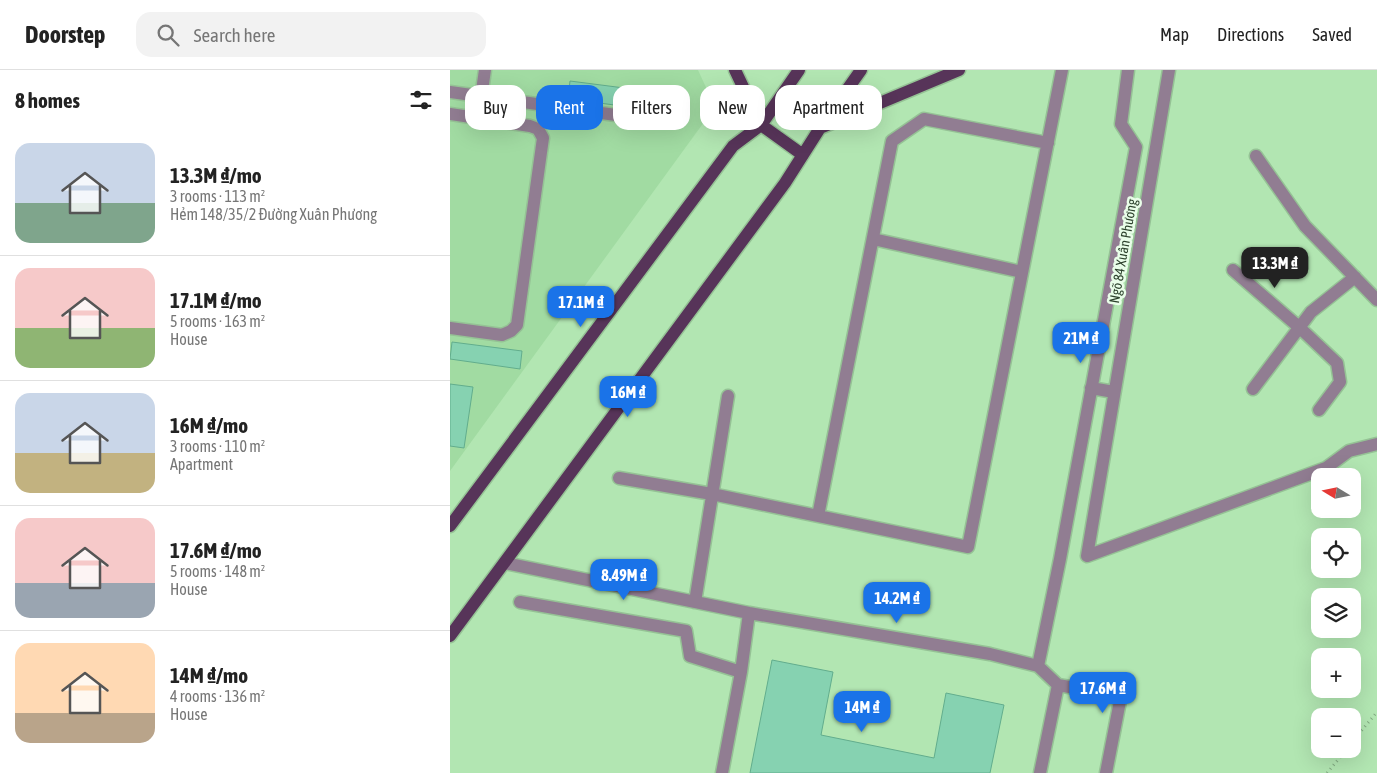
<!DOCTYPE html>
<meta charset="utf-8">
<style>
body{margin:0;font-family:"Asap Condensed",sans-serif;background:#f2f2f2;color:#222;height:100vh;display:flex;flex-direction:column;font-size:19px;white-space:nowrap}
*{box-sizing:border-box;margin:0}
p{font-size:16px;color:#767676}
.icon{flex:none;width:28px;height:28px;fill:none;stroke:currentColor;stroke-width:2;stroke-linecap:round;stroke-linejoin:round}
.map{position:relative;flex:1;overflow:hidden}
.side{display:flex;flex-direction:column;background:#fff;width:450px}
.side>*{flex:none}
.guide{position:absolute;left:15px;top:15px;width:475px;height:45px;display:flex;gap:10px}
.needle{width:32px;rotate:280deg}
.controls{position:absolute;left:861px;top:398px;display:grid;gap:10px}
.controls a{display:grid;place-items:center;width:50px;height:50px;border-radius:10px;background:#fff;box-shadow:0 5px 20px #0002;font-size:25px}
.price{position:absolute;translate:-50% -42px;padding:0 11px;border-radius:10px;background:#1a73e8;color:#fff;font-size:16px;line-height:32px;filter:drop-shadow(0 1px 2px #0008)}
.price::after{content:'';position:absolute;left:50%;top:30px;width:15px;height:11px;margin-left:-8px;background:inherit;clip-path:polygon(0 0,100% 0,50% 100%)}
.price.on{background:#222;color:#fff}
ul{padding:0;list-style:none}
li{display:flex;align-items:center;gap:15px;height:125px;padding:0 15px}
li+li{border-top:1px solid #e0e0e0}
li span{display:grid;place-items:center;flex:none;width:140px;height:100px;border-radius:15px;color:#555}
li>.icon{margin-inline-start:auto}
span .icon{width:60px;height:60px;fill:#fffc;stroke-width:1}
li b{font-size:21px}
h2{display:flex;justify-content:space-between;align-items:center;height:60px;padding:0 15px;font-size:21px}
.tag{padding:0 18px;border-radius:15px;background:#fff;box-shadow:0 5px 20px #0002;font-size:18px;line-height:45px}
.tag.on{background:#1a73e8;color:#fff}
header{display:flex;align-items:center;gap:30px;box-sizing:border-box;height:70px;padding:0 25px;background:#fff;border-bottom:1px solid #e0e0e0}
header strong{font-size:24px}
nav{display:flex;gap:28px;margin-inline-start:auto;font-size:18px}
.search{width:350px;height:45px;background:#f2f2f2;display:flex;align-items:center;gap:12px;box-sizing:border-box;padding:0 18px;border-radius:15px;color:#767676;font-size:19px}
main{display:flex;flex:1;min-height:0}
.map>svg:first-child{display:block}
.built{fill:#a1dba2}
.building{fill:#86d2b1;stroke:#62ad8d}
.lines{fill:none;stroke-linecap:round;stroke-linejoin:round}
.minor-casing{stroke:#95c295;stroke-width:15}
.major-casing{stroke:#95c295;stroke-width:15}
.path{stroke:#80a980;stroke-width:3;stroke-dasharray:1 4;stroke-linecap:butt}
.minor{stroke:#917d92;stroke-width:12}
.major{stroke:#573459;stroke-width:12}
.labels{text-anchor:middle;stroke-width:5;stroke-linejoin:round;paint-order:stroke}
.street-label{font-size:14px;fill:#2d422d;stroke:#e9fee9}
</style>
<header>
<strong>Doorstep</strong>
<div class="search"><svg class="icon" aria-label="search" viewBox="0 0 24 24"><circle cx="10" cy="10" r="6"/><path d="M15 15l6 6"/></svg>Search here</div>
<nav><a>Map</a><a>Directions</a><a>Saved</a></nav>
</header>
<main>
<section class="side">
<h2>8 homes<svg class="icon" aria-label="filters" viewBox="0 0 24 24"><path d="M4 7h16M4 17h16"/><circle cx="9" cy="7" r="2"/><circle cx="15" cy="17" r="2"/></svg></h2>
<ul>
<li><span style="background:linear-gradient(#c9d6e8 60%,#7fa58c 0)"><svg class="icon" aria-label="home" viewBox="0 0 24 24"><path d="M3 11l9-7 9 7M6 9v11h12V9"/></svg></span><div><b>13.3M ₫/mo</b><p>3 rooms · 113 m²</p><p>Hẻm 148/35/2 Đường Xuân Phương</p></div></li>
<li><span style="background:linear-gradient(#f6c9c9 60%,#8fb573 0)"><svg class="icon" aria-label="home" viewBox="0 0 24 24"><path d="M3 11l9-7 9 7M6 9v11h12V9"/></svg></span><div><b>17.1M ₫/mo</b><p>5 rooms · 163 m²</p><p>House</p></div></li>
<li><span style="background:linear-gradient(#c9d6e8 60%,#c2b280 0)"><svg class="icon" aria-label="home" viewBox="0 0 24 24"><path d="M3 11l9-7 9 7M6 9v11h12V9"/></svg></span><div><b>16M ₫/mo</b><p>3 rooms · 110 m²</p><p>Apartment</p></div></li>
<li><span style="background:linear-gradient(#f6c9c9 65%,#9aa5b1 0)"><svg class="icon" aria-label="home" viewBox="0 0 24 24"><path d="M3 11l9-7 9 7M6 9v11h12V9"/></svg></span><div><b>17.6M ₫/mo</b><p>5 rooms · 148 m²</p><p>House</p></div></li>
<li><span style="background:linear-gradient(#ffd9b3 70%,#b9a48a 0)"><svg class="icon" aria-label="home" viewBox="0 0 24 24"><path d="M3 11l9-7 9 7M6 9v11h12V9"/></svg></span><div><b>14M ₫/mo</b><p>4 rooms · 136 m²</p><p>House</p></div></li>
</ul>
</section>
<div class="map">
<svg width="927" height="703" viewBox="0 0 927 703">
<rect width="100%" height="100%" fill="#b2e6b2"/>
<path class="built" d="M0,0h248l17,37 -265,364z"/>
<path class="building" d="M120,11l62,8 -2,18 -62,-8z
M2,272l70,9 -2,18 -70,-10z
M0,314l23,3 -9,61 -14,-2z
M322,590l61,12 -12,63 113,23 12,-65 58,12 -14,68h-240z"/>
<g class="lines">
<g class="minor-casing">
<path id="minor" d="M719,0l-82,486 239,-88 23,-17 28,-7
M0,22l173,24
M0,44l80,12 8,3 5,9 -26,187 -6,6 -9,4 -52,-7
M28,48l7,-48
M806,86l49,70 72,74
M423,169l149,33
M783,200l67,58 37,35 3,19 -21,28
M641,318l23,4
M803,319l58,-77 44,-35
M169,408l93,16 256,53 94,-477
M368,446l74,-375 32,-22 124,24
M55,493l244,50 241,41 48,12 20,19 -18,88
M70,532l166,29 4,25 51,16
M245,532l33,-206
M588,596l22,-107 76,-412 -15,-23 7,-54
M608,615l63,11 -15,77
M272,703l19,-101 8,-59"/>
</g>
<g class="major-casing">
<path id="major" d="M285,0l26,55 42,30
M370,58l139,-58
M0,456l283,-380 28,-21 38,-55
M0,566l335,-453 35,-55 41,-58"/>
</g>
<path class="path" d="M902,672l25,-30
M877,703l20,-24"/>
<use href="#minor" class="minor"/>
<use href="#major" class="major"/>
</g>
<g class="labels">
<g class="street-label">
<text transform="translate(673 181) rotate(-80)" y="5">Ngõ 84 Xuân Phương</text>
</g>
</g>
</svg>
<div class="controls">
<a><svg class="needle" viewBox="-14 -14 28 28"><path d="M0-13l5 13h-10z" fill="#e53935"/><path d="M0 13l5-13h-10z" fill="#767676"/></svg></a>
<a><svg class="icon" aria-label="locate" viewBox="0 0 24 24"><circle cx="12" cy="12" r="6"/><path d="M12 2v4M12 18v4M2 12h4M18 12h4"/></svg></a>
<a><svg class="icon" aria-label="layers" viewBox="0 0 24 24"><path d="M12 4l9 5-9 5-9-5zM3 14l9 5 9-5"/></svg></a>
<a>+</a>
<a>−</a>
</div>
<b class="price on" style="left:825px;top:219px">13.3M ₫</b>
<b class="price" style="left:131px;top:258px">17.1M ₫</b>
<b class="price" style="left:631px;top:294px">21M ₫</b>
<b class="price" style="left:178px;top:348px">16M ₫</b>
<b class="price" style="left:174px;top:531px">8.49M ₫</b>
<b class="price" style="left:447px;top:554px">14.2M ₫</b>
<b class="price" style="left:653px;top:644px">17.6M ₫</b>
<b class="price" style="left:412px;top:663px">14M ₫</b>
<div class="guide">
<a class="tag">Buy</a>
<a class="tag on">Rent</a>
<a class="tag">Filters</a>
<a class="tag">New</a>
<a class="tag">Apartment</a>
</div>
</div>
</main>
